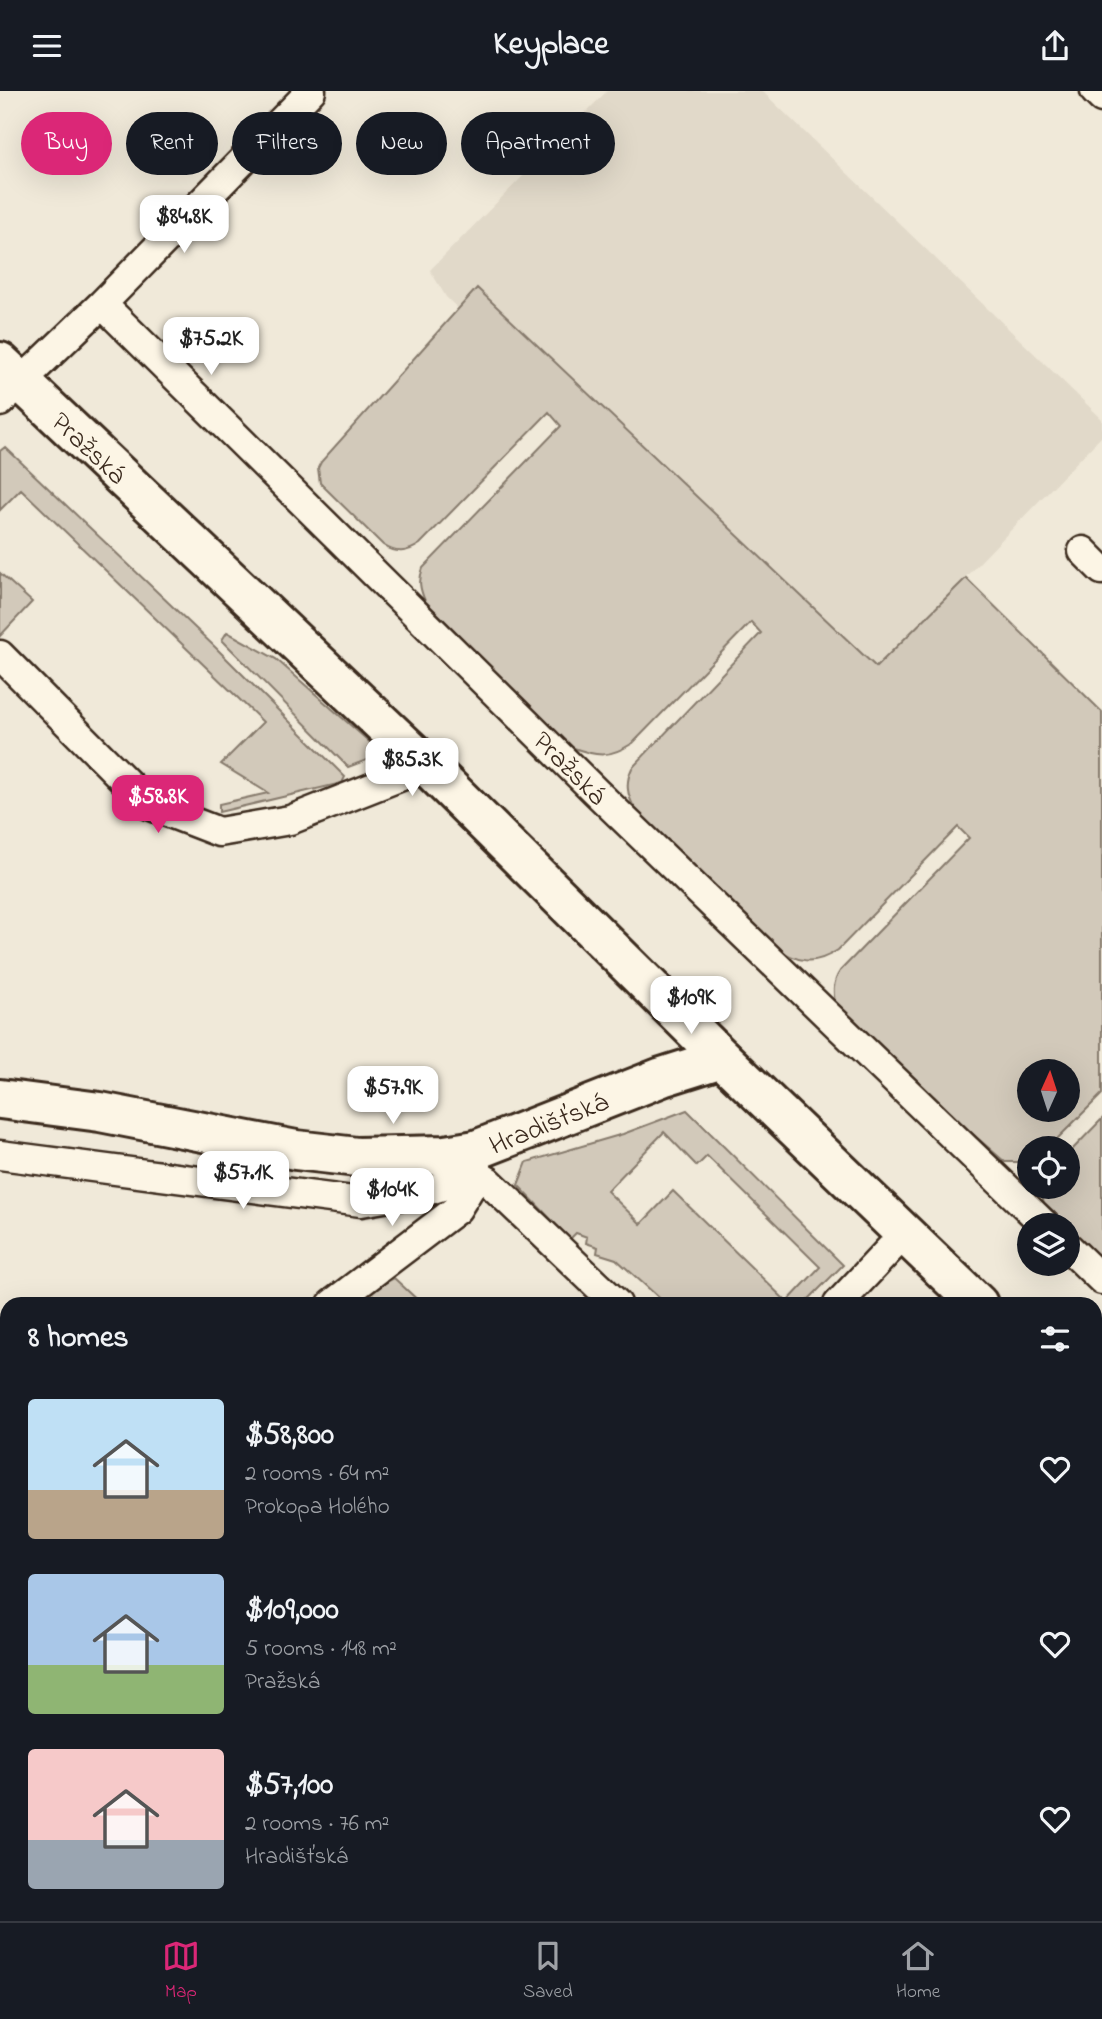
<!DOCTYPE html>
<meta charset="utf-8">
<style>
body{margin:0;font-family:"Indie Flower",sans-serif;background:#20242c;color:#f1f3f6;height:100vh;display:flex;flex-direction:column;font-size:26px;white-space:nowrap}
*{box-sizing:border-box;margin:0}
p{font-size:23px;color:#9ea1a6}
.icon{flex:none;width:38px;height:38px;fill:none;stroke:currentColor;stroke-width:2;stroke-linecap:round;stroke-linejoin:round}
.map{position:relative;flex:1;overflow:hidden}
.panel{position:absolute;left:0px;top:1206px;width:1102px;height:625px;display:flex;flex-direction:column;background:#171b24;border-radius:21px 21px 0 0;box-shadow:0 7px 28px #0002}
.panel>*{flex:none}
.hud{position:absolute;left:21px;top:21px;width:700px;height:63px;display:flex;gap:14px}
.needle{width:46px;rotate:3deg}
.controls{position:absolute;left:1017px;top:968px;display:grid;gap:14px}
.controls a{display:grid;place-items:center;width:63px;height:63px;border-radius:50%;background:#171b24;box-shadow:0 7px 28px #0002;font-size:35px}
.price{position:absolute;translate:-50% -60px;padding:0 16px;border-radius:14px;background:#fff;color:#222;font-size:23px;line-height:46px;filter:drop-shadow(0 2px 4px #0008)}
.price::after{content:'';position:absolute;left:50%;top:42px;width:21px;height:16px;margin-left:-10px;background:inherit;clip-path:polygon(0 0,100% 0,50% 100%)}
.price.active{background:#db2777;color:#fff}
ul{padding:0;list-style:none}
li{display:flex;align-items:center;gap:21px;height:175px;padding:0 28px}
li span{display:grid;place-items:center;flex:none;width:196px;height:140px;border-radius:7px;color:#555}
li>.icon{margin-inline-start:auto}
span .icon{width:84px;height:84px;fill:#fffc;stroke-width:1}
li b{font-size:30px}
h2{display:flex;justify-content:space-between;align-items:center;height:84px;padding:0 28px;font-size:30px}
.chip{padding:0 24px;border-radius:32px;background:#171b24;box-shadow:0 7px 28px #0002;font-size:24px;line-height:63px}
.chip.active{background:#db2777;color:#fff}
header{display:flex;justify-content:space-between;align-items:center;height:91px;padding:0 28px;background:#171b24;font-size:32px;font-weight:700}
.tab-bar{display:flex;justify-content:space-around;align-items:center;height:98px;border-top:2px solid #363941;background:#171b24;font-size:19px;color:#9ea1a6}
.tab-bar a{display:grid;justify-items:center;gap:4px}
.tab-bar .active{color:#db2777}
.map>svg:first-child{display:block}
.built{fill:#e1d9c9}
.green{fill:#d2c9ba;stroke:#867a6c;stroke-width:2;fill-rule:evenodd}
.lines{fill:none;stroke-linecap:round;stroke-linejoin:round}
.street-casing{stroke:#3b2a1e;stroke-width:33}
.secondary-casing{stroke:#3b2a1e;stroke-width:44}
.primary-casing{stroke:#3b2a1e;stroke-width:44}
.street{stroke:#fcf5e5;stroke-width:28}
.secondary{stroke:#fcf5e5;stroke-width:38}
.primary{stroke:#fcf5e5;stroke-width:38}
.labels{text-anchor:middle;stroke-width:5;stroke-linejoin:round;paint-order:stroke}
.street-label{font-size:28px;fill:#3b2a1e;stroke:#fcf5e5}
</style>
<header><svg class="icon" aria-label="menu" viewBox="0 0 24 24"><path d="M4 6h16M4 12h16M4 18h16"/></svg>Keyplace<svg class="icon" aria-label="share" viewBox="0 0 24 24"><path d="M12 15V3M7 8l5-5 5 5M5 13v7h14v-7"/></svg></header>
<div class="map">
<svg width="1102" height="1830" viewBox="0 0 1102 1830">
<rect width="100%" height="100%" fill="#f0e9d9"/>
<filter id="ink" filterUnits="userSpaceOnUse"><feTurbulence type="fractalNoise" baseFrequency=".0143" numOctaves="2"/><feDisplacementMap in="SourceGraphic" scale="14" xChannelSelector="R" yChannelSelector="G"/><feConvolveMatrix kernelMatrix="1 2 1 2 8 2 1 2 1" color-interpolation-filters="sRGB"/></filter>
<g filter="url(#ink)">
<path class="built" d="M607,0h155l340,328v17l-246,254 -410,-393 -16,-27z"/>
<path class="green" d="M477,197l399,379 90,-89 136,134v382l-54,54h-19v11l-10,3h-14l-97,-84 -72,-71c-3,-13 -4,-24 4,-36l129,-133 -11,-11 -120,123c-24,16 -41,13 -64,-4l-139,-137c-8,-14 -10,-26 -3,-41l129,-135 -10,-11 -118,121c-24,15 -35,14 -62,4l-146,-146c-5,-12 -7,-20 -2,-33l138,-142 -12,-14 -129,132c-13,9 -24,10 -37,1l-63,-62 -2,-15 3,-6zM1029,980h39v38h-39z
M5,356l210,200 130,130 -3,6 -123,29v-8l49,-11 -47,-29 42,-42 -242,-233 -21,21v-59z
M0,482l32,29 -32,34z
M227,541l49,27 107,95 -35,13 -126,-127z
M687,1019l156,155 -39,39h-138l-50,-45 -19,-6 1,-6 -12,-4 1,-6 -11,-4 -6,6 -52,-54 9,-23 96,-28zM664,1041l33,34 10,-10 113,111 -33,35 -114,-111 -32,33 -34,-33z
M1102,1028v142l-34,-31v-5h-6c-13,-12 -22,-20 -19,-38h25v-33z
M394,1187l28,26h-76z
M0,1255l7,9v113l-7,-1z
M7,1549v264l-7,-7v-250z
M709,1824h307l-6,6h-296z"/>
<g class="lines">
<g class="street-casing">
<path id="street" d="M1095,0l7,7
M102,213l494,488 449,433
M0,311l102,-98 209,-213
M1083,460l19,19
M0,564l149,150 70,27 71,-12 137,-54
M0,1064l361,47 69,-12 48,-15
M476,1066l2,18 10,6 129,123
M1068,1156l34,33
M332,1213l125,-95 21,-34
M838,1213l67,-71
M0,1500l7,-6
M250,1830l6,-6"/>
</g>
<g class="secondary-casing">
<path id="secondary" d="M0,1008l100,13 196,38 61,7 88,-2 31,-5 186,-73 60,-19"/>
</g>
<g class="primary-casing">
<path id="primary" d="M0,271l427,404 295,292 256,246
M1096,1328l6,7"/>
</g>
<use href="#street" class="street"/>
<use href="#secondary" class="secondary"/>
<use href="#primary" class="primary"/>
</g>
</g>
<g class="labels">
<g class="street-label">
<text transform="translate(90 356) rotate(43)" y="10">Pražská</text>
<text transform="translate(571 676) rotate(45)" y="10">Pražská</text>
<text transform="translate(548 1031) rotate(-22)" y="10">Hradišťská</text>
</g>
</g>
</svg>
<div class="controls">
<a><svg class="needle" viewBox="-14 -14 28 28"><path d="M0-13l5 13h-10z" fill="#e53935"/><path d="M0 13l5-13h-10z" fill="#9ea1a6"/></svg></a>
<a><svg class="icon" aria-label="locate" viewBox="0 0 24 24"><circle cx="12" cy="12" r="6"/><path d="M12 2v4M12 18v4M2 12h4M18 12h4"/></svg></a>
<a><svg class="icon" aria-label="layers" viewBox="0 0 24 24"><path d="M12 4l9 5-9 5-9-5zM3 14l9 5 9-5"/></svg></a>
</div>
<b class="price" style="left:184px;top:164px">$84.8K</b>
<b class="price" style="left:211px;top:286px">$75.2K</b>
<b class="price" style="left:412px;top:707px">$85.3K</b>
<b class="price active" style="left:158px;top:744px">$58.8K</b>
<b class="price" style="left:691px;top:945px">$109K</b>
<b class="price" style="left:393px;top:1035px">$57.9K</b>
<b class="price" style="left:243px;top:1120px">$57.1K</b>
<b class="price" style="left:392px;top:1137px">$104K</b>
<div class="hud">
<a class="chip active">Buy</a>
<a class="chip">Rent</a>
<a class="chip">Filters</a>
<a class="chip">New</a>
<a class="chip">Apartment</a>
</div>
<section class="panel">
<h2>8 homes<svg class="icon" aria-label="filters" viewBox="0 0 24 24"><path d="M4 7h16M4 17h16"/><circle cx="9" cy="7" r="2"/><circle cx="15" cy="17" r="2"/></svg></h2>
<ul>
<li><span style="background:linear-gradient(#bfe0f5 65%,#b9a48a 0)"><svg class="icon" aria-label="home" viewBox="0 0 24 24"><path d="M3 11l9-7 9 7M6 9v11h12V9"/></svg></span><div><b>$58,800</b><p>2 rooms · 64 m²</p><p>Prokopa Holého</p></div><svg class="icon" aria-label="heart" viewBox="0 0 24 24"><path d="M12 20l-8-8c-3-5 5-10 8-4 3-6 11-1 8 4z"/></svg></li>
<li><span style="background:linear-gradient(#a9c7e8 65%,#8fb573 0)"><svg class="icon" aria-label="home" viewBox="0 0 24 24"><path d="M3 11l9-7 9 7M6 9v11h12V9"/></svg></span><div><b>$109,000</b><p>5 rooms · 148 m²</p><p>Pražská</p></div><svg class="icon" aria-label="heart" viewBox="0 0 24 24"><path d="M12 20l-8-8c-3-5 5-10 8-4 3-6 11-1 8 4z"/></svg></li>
<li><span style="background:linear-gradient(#f6c9c9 65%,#9aa5b1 0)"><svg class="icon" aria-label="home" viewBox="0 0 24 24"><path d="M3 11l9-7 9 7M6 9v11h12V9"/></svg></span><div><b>$57,100</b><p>2 rooms · 76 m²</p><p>Hradišťská</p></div><svg class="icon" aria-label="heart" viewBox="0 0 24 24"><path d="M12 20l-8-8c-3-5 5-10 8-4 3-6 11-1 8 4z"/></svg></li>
</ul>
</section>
</div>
<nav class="tab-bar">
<a class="active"><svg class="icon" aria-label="map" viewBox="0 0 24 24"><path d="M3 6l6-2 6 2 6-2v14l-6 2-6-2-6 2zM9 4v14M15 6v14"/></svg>Map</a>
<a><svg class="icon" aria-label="saved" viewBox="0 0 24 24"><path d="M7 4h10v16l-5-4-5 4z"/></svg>Saved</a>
<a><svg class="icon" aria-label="home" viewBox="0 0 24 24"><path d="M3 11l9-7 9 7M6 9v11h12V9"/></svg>Home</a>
</nav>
